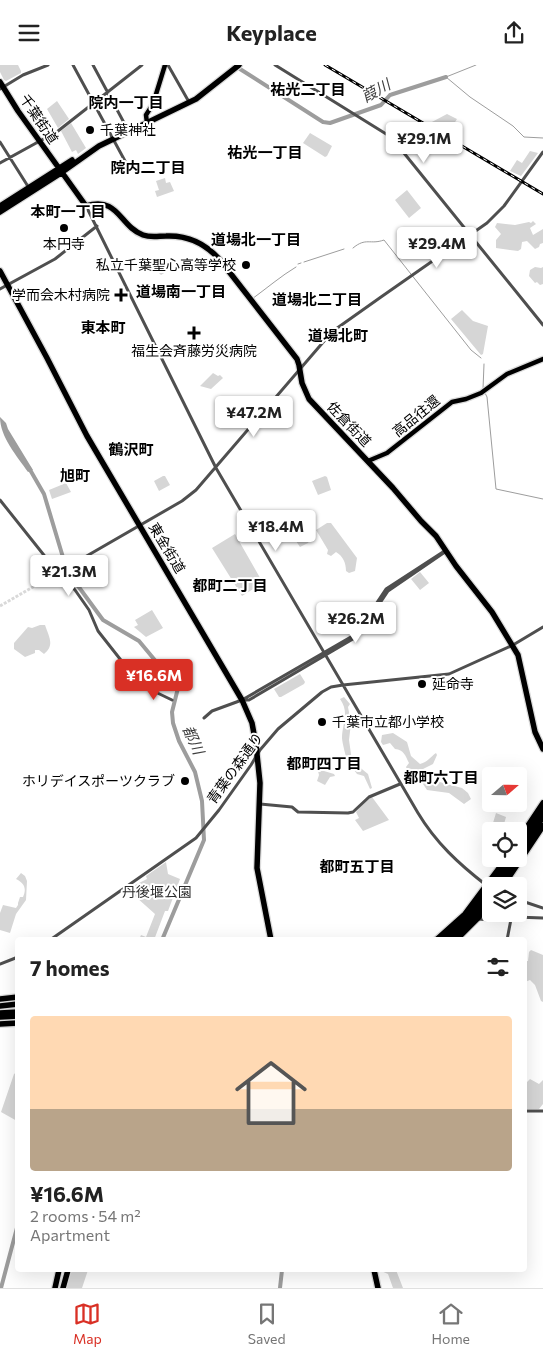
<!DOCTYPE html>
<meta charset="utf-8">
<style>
body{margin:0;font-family:Commissioner,"Noto Sans JP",sans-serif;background:#f6f6f6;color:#222;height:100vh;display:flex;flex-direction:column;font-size:19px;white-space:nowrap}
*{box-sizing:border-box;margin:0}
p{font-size:16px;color:#767676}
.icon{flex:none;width:28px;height:28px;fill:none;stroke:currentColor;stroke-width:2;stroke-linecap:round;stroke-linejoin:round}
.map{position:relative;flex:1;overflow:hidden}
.sheet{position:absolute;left:15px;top:872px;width:512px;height:335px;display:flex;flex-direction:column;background:#fff;border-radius:5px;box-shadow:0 5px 20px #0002}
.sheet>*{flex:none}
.needle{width:32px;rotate:70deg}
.fabs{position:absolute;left:482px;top:702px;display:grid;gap:10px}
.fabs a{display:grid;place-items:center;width:45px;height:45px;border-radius:5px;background:#fff;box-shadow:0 5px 20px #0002;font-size:25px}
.price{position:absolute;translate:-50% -42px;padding:0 11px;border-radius:5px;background:#fff;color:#222;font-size:16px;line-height:32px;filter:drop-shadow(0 1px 2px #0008)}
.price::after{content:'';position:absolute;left:50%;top:30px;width:15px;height:11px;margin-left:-8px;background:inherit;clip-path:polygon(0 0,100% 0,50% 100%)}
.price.on{background:#d93025;color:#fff}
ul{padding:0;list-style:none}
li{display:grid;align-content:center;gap:10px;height:265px;padding:0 15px}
li span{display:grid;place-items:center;height:155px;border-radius:5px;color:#555}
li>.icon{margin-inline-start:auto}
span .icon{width:90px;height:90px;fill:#fffc;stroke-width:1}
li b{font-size:21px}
h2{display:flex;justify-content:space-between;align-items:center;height:60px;padding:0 15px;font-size:21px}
header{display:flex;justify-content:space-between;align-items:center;height:65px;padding:0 15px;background:#fff;font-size:22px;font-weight:700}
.menu{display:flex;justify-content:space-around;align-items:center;height:70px;border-top:1px solid #e0e0e0;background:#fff;font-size:14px;color:#767676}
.menu a{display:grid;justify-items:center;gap:2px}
.menu .on{color:#d93025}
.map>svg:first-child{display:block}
.green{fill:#d6d6d6}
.water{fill:#9d9d9d}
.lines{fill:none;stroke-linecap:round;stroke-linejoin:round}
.stream{stroke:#9d9d9d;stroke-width:1}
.river{stroke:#9d9d9d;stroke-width:4}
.minor-tunnel{stroke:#d9d9d9;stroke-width:3;stroke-dasharray:3 1.5;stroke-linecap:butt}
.major-casing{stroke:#dbdbdb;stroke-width:7}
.highway-casing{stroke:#dbdbdb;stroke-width:8}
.minor{stroke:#4f4f4f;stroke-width:3}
.major{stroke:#000;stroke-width:4.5}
.highway{stroke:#000;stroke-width:5.5}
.rail-casing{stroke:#000;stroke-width:3}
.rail{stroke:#fff;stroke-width:1;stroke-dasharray:4;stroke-linecap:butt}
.poi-dot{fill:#000;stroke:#fff;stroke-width:2}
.labels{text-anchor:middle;stroke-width:4;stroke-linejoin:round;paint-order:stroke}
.street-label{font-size:14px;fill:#000;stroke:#fff}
.poi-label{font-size:14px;fill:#000;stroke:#fff;text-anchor:start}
.park-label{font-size:14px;fill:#2d2d2d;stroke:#fff}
.neighbourhood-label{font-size:15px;font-weight:bold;fill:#000;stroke:#fff}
.water-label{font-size:15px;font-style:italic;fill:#3e3e3e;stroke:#fff}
</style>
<header><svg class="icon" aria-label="menu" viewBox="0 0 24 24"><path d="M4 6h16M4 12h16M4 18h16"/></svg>Keyplace<svg class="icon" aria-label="share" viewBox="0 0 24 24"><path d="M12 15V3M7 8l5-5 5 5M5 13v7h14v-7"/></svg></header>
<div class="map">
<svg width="543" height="1223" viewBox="0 0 543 1223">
<rect width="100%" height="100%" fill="#fff"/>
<path class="green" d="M0,0h18l3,6v2l-15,8 -2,-1 -4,-8z
M57,36l12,18 -11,9 -11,-19z
M447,49l10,5 -7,11 -2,-1 -2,2 -16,-8z
M71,58l15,25 -8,6 -2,-4 -4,2 -11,-21z
M310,68l22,13 -5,10 -2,1 -22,-14z
M530,86l8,2 -17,23 -11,-5 7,-11 5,3z
M165,113l1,5 4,-1 4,9 -17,6 -2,-6 4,-1 -3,-9z
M407,125l14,18 -12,10 -14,-18z
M533,156l3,3 -6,4 3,7 10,-6v14l-3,1 -1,3 -4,2 -8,-8 -5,1 -1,7 -3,2 -22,-3v-8l5,-6 -6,-7 2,-4 18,2 14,-3 2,1z
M166,194l3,11 -8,5 -5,-5 -3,-9z
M535,202l6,1 2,-1v17l-3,1 -3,-3 -2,1 -6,-7 1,-6z
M462,245l11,11 15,5 -5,28 -2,1 -30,-36z
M213,308l5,3 2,-1 3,3 -12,11 -11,-3z
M163,411h2l5,9 -11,6 -5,-10z
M325,411l2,1 4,13 -13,5 -6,-14z
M66,418l5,9 -19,7 -3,-9z
M327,458h4l26,35 -2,13 -6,2 -3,-2c0,-8 -3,-15 -10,-19l-5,4 -4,-2 1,-4 -12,-20z
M297,461l12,15 -1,2 -8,4 -10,-15z
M235,469l28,49 -21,13 -30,-48z
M420,507l9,11 -9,7 -9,-11z
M152,545l11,18 -17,9 -12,-10 4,-2 -3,-5z
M40,560h5c4,12 10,20 -1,29l-5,-4h-4v3l-10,4 -11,-8v-6l14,-16 4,1z
M300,609l5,8 -1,2 -23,13h-2l-5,-8z
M344,632l6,7 -2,3 3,16 -2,17 3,21 16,13 4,14 -2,1 -6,-13 -7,-2c-2,-4 -6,-5 -8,-8 -2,-4 -7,-24 -7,-28 0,-14 8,-25 -2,-39z
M393,668l14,9 4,14 9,8c8,-2 10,-7 16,-11l1,2 -4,9 -14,7 2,6 41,11 6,5 3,6 -7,5 -15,-11 -22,-3 -10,-15 -7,1 -4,-9 3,-4c-4,-8 -5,-13 -14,-14l-5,-6 -7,2 -2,-3 1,-7z
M317,702h5l2,4 10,3 1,2 -5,1 -5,8 -8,-4 2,-6z
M372,732l17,23 -26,11 -8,-11 4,-2 -3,-6 10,-12z
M496,748l10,4 -4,14h-11v6l-2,-1z
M166,797l2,12 12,5 -12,32h-3l-11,29h-22l1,-3 6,3 2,-5 5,2 9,-23 -28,-25 20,-10 -1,-3z
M21,808l4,3 2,5 -1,19 -10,14 -6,19 -10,-3v-17l3,-8 13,3 2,-3v-2l2,-6h3c4,-9 1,-14 -7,-18z
M531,885l12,5v47l-2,-1 -6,-16 -5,-5 -5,2v-21h3l1,-9z
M17,1007v49l-16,-9 13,-38z
M530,1014l9,5 4,-4v24l-4,5h-14v-25z
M72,1205h16l-6,18h-16z
M379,1205h17l7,18h-10l-5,-14z"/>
<path class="water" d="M0,352l6,6 2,6 25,41 -5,2c-11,-16 -28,-35 -28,-55z"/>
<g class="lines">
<path class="stream" d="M476,0l-30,12 24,20 43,29 11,11 19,1
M353,183c13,-11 17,-3 31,-8l87,110 10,8
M304,197l40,-13
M298,199l3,-1
M252,234c15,-11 29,-23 44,-32
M484,299l-1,25 4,8 9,92 47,10"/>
<path class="river" d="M240,4l83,53 7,1 51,-18 9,-10 56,-18
M29,403l15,26 21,70 5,11 33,45 36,21 39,47 -6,24 1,11 6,18 16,31 7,29 2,39 -42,100
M1,1223l17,-64
M280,1223l2,-18"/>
<path class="minor-tunnel" d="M0,541l52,-30"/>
<g class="major-casing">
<path id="major" d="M147,58l-1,-8 7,-11 12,-39
M368,396l19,-8 65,-51 14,-3 15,-6 26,-19 36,-15"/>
</g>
<g class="highway-casing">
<path id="highway" d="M0,17l18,29 68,95c33,-10 33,20 57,29 8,3 16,1 23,1 22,-1 40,8 54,24l77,99 2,6 3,18 7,16 84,89 28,33 15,15 20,30 36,46 26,43 17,77 8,17
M0,141l72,-46
M0,147l58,-37 41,-29 97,-47 43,-34
M0,206l47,87 40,78 155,264 10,23 4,22 4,38 -3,85 14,72
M519,774l24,-36
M519,782l24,-36
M519,789l24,-37
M492,821l19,-27
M497,821l19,-27
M503,821l40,-60
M436,875l29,-26 41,-55
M443,875l28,-27 20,-25
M450,875l19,-18 22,-27
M456,875l22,-22 13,-16
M0,934l18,-2
M0,941l18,-2
M0,948l18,-1
M0,952l18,-1
M0,959l18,-1
M374,1205l4,18
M55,1223l4,-18
M63,1223l5,-18"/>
</g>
<path class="minor" d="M73,0l52,96
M93,0l36,67
M168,0l21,37
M275,0l116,72 152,188
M0,24l23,-14 25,-10
M0,77l29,46
M0,98l58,-32 84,-66
M86,141l130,262 202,345c18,30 41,51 68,72
M0,224l55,-30 42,-33
M0,435l55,69 20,21 14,20 9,21 37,47 8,8 29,14
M52,511l130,-75 14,-11 129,-150 8,-9 48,-34 106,-74 17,-17 39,-54
M243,635h6l109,-64 30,-45 57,-39
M204,653l8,-7 30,-11 114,-66 30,-45 60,-39
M260,739l32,3 6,5 50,1 5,-1 16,-15 31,-13
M519,835l24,8
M479,854l10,1 26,-3 28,1
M50,875l146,-102 23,-28 32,-45 9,-15 18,-21 44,-37 9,-5 12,-2 106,-11 64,-29 30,-18
M507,875l5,-26
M0,899l18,-7
M525,1046h18"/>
<use href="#major" class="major"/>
<use href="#highway" class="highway"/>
<g class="rail-casing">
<path id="rail" d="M325,0l218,129"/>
</g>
<use href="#rail" class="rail"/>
</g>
<g class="poi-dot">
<circle cx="90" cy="65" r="5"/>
<circle cx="64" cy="163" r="5"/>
<circle cx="246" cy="200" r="5"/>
<path d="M118.5 222.5h5v5h5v5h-5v5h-5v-5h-5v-5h5z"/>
<path d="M191.5 260.5h5v5h5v5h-5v5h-5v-5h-5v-5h5z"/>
<circle cx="422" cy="619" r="5"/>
<circle cx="322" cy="657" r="5"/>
<circle cx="185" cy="716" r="5"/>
</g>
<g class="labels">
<g class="street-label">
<text transform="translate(39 54) rotate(56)" y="5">千葉街道</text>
<text transform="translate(416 351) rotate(-39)" y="5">高品往還</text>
<text transform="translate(349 359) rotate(46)" y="5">佐倉街道</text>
<text transform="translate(167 483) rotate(59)" y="5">東金街道</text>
<text transform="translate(235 703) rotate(-54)" y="5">青葉の森通り</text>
</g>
<g class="poi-label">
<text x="100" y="70">千葉神社</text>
<text x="64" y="184" text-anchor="middle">本円寺</text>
<text x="236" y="205" text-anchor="end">私立千葉聖心高等学校</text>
<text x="110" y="235" text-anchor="end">学而会木村病院</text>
<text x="194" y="291" text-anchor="middle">福生会斉藤労災病院</text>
<text x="432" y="624">延命寺</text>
<text x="332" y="662">千葉市立都小学校</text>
<text x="175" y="721" text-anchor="end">ホリデイスポーツクラブ</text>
</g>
<g class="park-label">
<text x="157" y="832">丹後堰公園</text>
</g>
<g class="neighbourhood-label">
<text x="308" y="30">祐光二丁目</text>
<text x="126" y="43">院内一丁目</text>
<text x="265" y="93">祐光一丁目</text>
<text x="148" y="108">院内二丁目</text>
<text x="68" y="152">本町一丁目</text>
<text x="256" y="180">道場北一丁目</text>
<text x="181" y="232">道場南一丁目</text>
<text x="317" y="240">道場北二丁目</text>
<text x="103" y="268">東本町</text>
<text x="338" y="276">道場北町</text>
<text x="131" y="390">鶴沢町</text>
<text x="75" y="416">旭町</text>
<text x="230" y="526">都町二丁目</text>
<text x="324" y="704">都町四丁目</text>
<text x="441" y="718">都町六丁目</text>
<text x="357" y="807">都町五丁目</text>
</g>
<g class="water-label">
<text transform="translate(376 26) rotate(-29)" y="5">葭川</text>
<text transform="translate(193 675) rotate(66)" y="5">都川</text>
</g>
</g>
</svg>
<div class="fabs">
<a><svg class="needle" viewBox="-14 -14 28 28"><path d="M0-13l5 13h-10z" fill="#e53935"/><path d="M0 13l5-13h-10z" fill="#767676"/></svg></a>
<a><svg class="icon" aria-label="locate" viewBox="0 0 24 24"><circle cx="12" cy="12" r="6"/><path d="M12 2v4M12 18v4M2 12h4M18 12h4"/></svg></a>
<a><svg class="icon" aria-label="layers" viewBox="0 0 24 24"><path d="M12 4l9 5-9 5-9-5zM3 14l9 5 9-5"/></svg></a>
</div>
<b class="price" style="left:424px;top:99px">¥29.1M</b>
<b class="price" style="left:437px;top:204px">¥29.4M</b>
<b class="price" style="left:254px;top:373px">¥47.2M</b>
<b class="price" style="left:276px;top:487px">¥18.4M</b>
<b class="price" style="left:69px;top:532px">¥21.3M</b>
<b class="price" style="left:356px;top:579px">¥26.2M</b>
<b class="price on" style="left:154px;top:636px">¥16.6M</b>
<section class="sheet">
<h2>7 homes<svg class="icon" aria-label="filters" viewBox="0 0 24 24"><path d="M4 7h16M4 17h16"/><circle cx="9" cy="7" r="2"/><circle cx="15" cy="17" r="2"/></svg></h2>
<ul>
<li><span style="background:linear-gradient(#ffd9b3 60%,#b9a48a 0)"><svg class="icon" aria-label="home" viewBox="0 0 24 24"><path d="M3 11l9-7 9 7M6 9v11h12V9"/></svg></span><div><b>¥16.6M</b><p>2 rooms · 54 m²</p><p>Apartment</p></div></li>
</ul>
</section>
</div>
<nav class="menu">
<a class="on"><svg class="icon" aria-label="map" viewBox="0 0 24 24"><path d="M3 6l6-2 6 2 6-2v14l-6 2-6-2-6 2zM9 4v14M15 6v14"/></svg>Map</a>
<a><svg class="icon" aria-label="saved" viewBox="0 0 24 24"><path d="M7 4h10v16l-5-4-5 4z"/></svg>Saved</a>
<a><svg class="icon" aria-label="home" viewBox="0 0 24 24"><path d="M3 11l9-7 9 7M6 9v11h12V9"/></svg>Home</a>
</nav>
